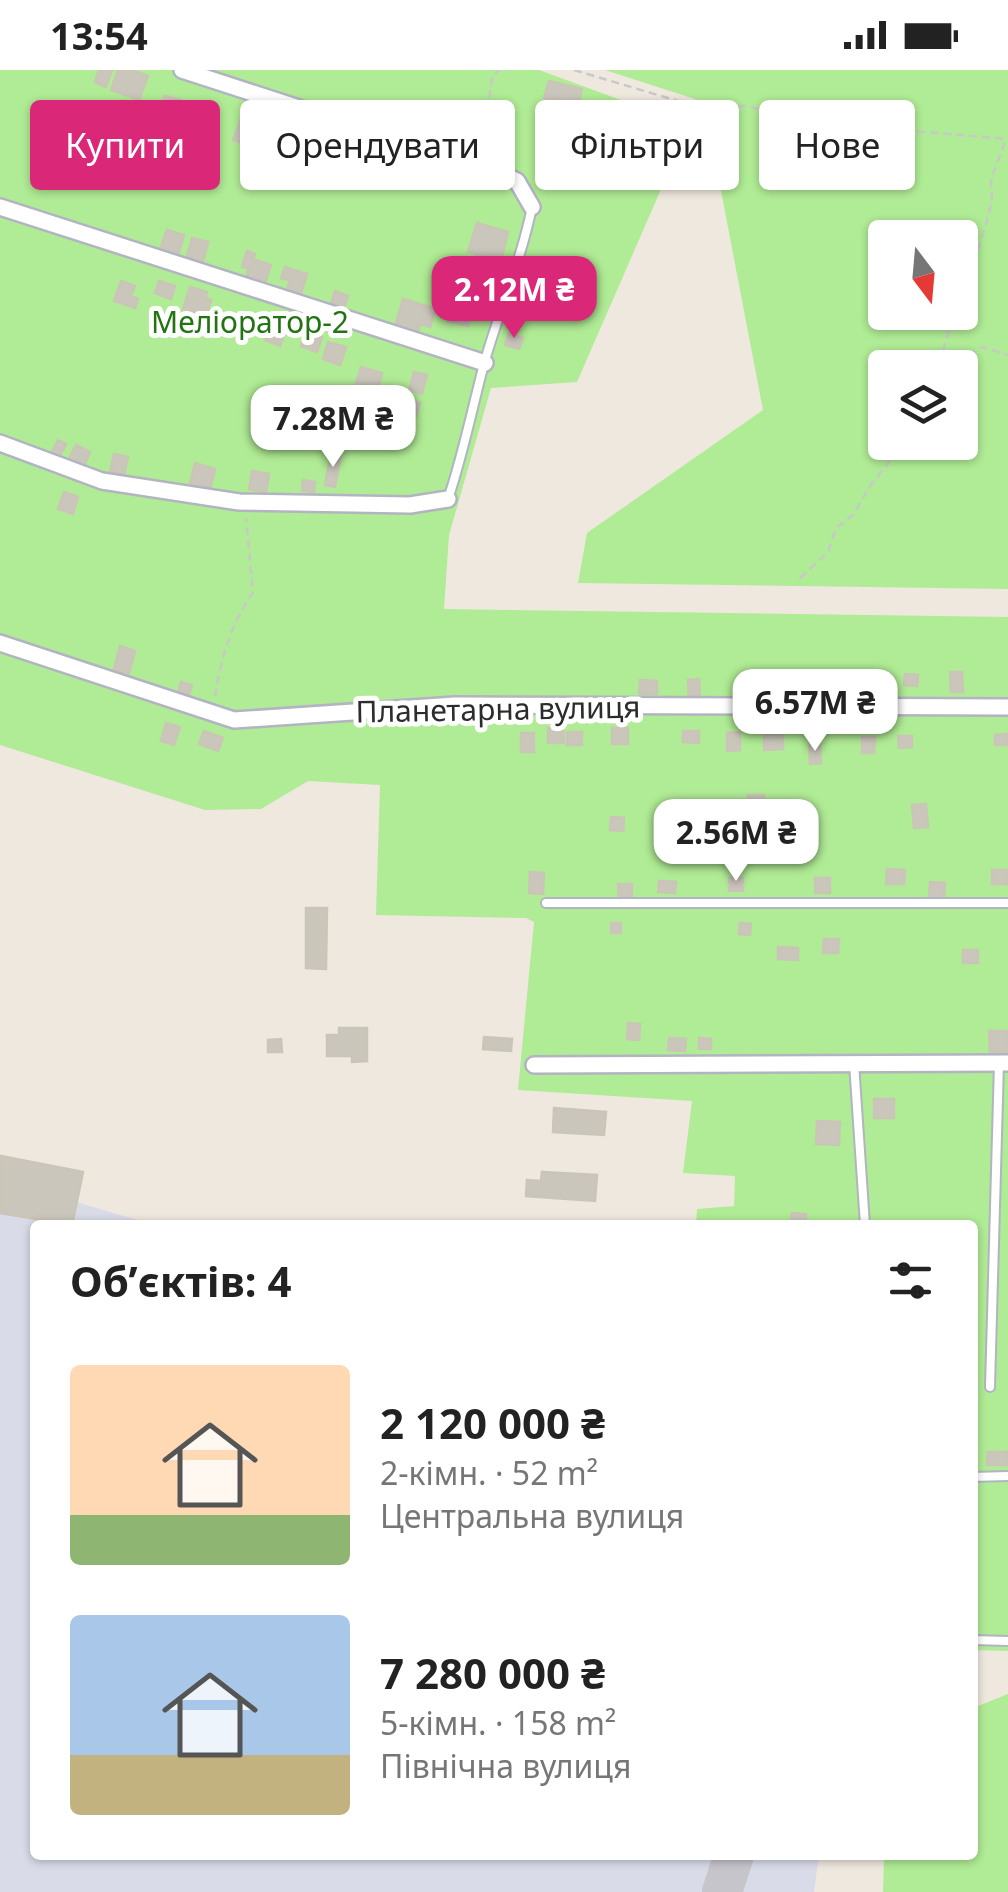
<!DOCTYPE html>
<html lang="uk">
<meta charset="utf-8">
<style>
body{margin:0;font-family:"Noto Sans",sans-serif;background:#f6f6f6;color:#222;height:100vh;display:flex;flex-direction:column;font-size:38px;white-space:nowrap}
*{box-sizing:border-box;margin:0}
p{font-size:32px;color:#767676}
.icon{flex:none;width:55px;height:55px;fill:none;stroke:currentColor;stroke-width:2;stroke-linecap:round;stroke-linejoin:round}
.map{position:relative;flex:1;overflow:hidden}
.sheet{position:absolute;left:30px;top:1150px;width:948px;height:640px;display:flex;flex-direction:column;background:#fff;border-radius:10px;box-shadow:0 2px 8px #0004}
.sheet>*{flex:none}
.top-card{position:absolute;left:30px;top:30px;width:950px;height:90px;display:flex;gap:20px}
.needle{width:65px;rotate:164deg}
.fabs{position:absolute;left:868px;top:150px;display:grid;gap:20px}
.fabs a{display:grid;place-items:center;width:110px;height:110px;border-radius:10px;background:#fff;box-shadow:0 2px 8px #0004;font-size:50px}
.price{position:absolute;translate:-50% -85px;padding:0 22px;border-radius:20px;background:#fff;color:#222;font-size:32px;line-height:65px;filter:drop-shadow(0 2px 5px #0008)}
.price::after{content:'';position:absolute;left:50%;top:60px;width:30px;height:22px;margin-left:-15px;background:inherit;clip-path:polygon(0 0,100% 0,50% 100%)}
.price.on{background:#db2777;color:#fff}
ul{padding:0;list-style:none}
li{display:flex;align-items:center;gap:30px;height:250px;padding:0 40px}
li span{display:grid;place-items:center;flex:none;width:280px;height:200px;border-radius:10px;color:#555}
li>.icon{margin-inline-start:auto}
span .icon{width:120px;height:120px;fill:#fffc;stroke-width:1}
li b{font-size:42px}
h2{display:flex;justify-content:space-between;align-items:center;height:120px;padding:0 40px;font-size:42px}
.tag{padding:0 35px;border-radius:10px;background:#fff;box-shadow:0 2px 8px #0004;font-size:35px;line-height:90px}
.tag.on{background:#db2777;color:#fff}
.status{display:flex;justify-content:space-between;align-items:center;height:70px;padding:0 50px;background:#fff;direction:ltr}
.status svg{height:28px;fill:currentColor}
.map>svg:first-child{display:block}
.airport{fill:#d9dbe8}
.green{fill:#b0eb95;fill-rule:evenodd}
.lines{fill:none;stroke-linecap:round;stroke-linejoin:round}
.taxiway{stroke:#c7c5cc;stroke-width:40}
.building{fill:#cac6bc;stroke:#cbc5b7;stroke-width:2.5}
.lane-casing{stroke:#b2b4c1;stroke-width:12}
.street-casing{stroke:#b2b4c1;stroke-width:20}
.path{stroke:#c8c8c8;stroke-width:2.5;stroke-dasharray:8 5;stroke-linecap:butt}
.lane{stroke:#fff;stroke-width:8}
.street{stroke:#fff;stroke-width:15}
.labels{text-anchor:middle;stroke-width:10;stroke-linejoin:round;paint-order:stroke}
.park-label{font-size:30px;fill:#247313;stroke:#fff}
.street-label{font-size:30px;fill:#2c2c2c;stroke:#fff}
</style>
<div class="status"><b>13:54</b><svg viewBox="0 0 49 12"><path d="M0 12V9h3v3zM5 12V6h3v6zM10 12V3h3v9zM15 12V0h3v12zM26 1h20v11H26zM47 4h2v5h-2z"/></svg></div>
<div class="map">
<svg width="1008" height="1822" viewBox="0 0 1008 1822">
<rect width="100%" height="100%" fill="#efe8de"/>
<path class="airport" d="M0,1110l155,45h-120v630h784l-5,37h-814z"/>
<path class="green" d="M0,0h539l150,55 -112,257 -86,6 -42,147 -5,74 564,8v1034l-35,-1 -1,-425h-276l1,-16 37,-3 1,-30 -52,-3 9,-72 -174,-11 16,-168 -8,-4 -150,-3 4,-130 -72,-4 -47,28 -56,1 -205,-65z
M605,0h403v519l-430,-6 9,-50 176,-123 -59,-308zM885,168h75v74h-75zM885,298h75v74h-75z
M1008,1624v198h-125l1,-37h88l1,-147z"/>
<g class="lines">
<path class="taxiway" d="M722,1822l12,-37"/>
</g>
<path class="building" d="M99,0h13l-6,17 -11,-5z
M118,0h14l16,6 -9,24 -28,-10z
M549,11l33,8 -4,18 -34,-9z
M165,26l16,4 -11,35 -15,-5z
M242,46l24,8 -9,24 -24,-8z
M412,53l11,4 -7,17 -10,-4z
M282,54l20,7 -6,16 -20,-7z
M344,68l12,5 -7,17 -12,-5z
M361,72l15,5 -9,27 -15,-5z
M477,153l31,9 -6,24 -6,-2 -1,6 -27,-8z
M167,160l17,5 -6,20 -18,-6z
M192,168l16,4 -5,19 -16,-5z
M247,181l8,3 -2,5 18,6 -8,23 -19,-6 5,-13 -7,-2z
M285,197l22,7 -6,20 -14,-5 3,-9 -9,-2z
M121,211l14,5 -4,10 7,3 -3,9 -21,-7z
M159,211l16,5 -4,13 -16,-6z
M458,214l20,6 -10,36 -20,-5z
M190,217l17,5 -2,6 6,2 -5,16 -23,-7z
M335,221l13,5 -4,12 -13,-4z
M403,229l33,10 -6,18 -10,-3 -2,8 -23,-6z
M272,250l16,6 -8,20 -15,-6z
M306,262l16,5 -5,15 -16,-6z
M509,263l14,5 -4,11 -14,-4z
M328,272l18,5 -6,18 -17,-6z
M361,297l21,6 -6,23 -22,-6z
M414,302l13,3 -5,19 -13,-4z
M406,328l14,5 -4,14 -15,-5z
M58,370l8,4 -7,14 -8,-4z
M76,375l14,7 -6,14 -15,-7z
M331,383l10,2 -6,32 -10,-2z
M114,384l14,3 -4,18 -14,-3z
M195,393l20,6 -5,20 -20,-6z
M252,401l17,3 -3,18 -17,-3z
M303,410l12,2 -1,10 -12,-1z
M64,422l14,5 -5,17 -15,-5z
M120,576l15,5 -6,22 -15,-4z
M950,602h12l1,20h-12z
M905,604l13,1 -1,11 -13,-1z
M699,609l1,17 -11,1 -1,-17z
M640,610l17,1v13h-18z
M181,612l11,3 -4,12 -10,-3z
M765,614h17v10l-17,-1z
M803,614l1,13 -17,1v-13z
M166,653l14,4 -6,18 -13,-4z
M548,658h15l1,15h-16z
M612,658h16v16h-16z
M204,661l19,7 -5,13 -19,-7z
M683,661h16v12l-16,-1z
M567,662h15v13h-15z
M740,662v18l-13,1v-18z
M521,663h13v19h-13z
M764,663h19v16l-19,1z
M1008,664v11h-13v-10z
M898,666h14v11l-13,1z
M862,667h13l-1,16h-12z
M820,674l1,19 -11,1 -1,-19z
M748,725h16v16h-16z
M926,734l2,23 -14,1 -2,-23z
M611,747l13,1 -1,13 -13,-1z
M887,799l18,1 -1,14h-18z
M992,800h15v14h-15z
M530,802l14,1 -1,21 -14,-1z
M729,808h14v13h-14z
M815,808h15v15h-15z
M659,811l17,1 -1,11 -17,-1z
M930,812l15,1 -1,16 -15,-1z
M618,814h14v13l-13,1z
M306,838h21l-1,61 -20,-1z
M611,853h10v10h-10z
M740,853l11,1 -1,11 -11,-1z
M824,869h15l-1,14h-15z
M778,877l20,1v12l-20,-1z
M963,880h15v13h-15z
M628,953l12,1 -1,16 -12,-1z
M339,958h28v33l-15,1v-6h-25v-21h12z
M989,961h19v21h-18z
M484,967l28,2 -1,12 -28,-2z
M669,968l17,1 -1,12 -17,-1z
M699,968l12,1v10h-12z
M281,969l1,13h-14v-12z
M874,1029h20v19h-20z
M554,1038l52,4 -2,23 -51,-3z
M817,1051l23,1 -1,23 -23,-1z
M1,1086l82,16 -11,53 -72,-12z
M542,1102l55,3 -2,26 -69,-5 1,-16 14,1z
M792,1143l14,1v9l-15,-1z
M988,1382h19v13h-20z"/>
<g class="lines">
<g class="lane-casing">
<path id="lane" d="M448,429c15,-44 24,-90 36,-135 15,-53 37,-103 48,-157
M546,833h462
M854,993l11,162
M990,1317l9,-324
M972,1407l36,-1
M972,1570l36,1"/>
</g>
<g class="street-casing">
<path id="street" d="M182,0l320,104 15,7 15,26
M0,137l485,156
M0,373l102,38 137,21 171,3 38,-6
M0,573l234,77 221,-15 553,2
M534,995l474,-2"/>
</g>
<path class="path" d="M574,0l124,37 47,-1 87,18 176,15
M472,77l16,-38 4,-32 7,-7
M960,199l19,-21 13,-47 -1,-22 15,-39
M942,286l32,-4 9,-5 25,8
M925,298l17,-12 11,-44
M800,508l28,-26 8,-24 18,-14 14,-25 24,-31 2,-16
M215,626c5,-34 17,-76 38,-103l-7,-75"/>
<use href="#lane" class="lane"/>
<use href="#street" class="street"/>
</g>
<g class="labels">
<g class="park-label">
<text x="250" y="263">Меліоратор-2</text>
</g>
<g class="street-label">
<text transform="translate(498 640) rotate(-1)" y="10">Планетарна вулиця</text>
</g>
</g>
</svg>
<div class="fabs">
<a><svg class="needle" viewBox="-14 -14 28 28"><path d="M0-13l5 13h-10z" fill="#e53935"/><path d="M0 13l5-13h-10z" fill="#767676"/></svg></a>
<a><svg class="icon" aria-label="layers" viewBox="0 0 24 24"><path d="M12 4l9 5-9 5-9-5zM3 14l9 5 9-5"/></svg></a>
</div>
<b class="price on" style="left:514px;top:271px">2.12M ₴</b>
<b class="price" style="left:333px;top:400px">7.28M ₴</b>
<b class="price" style="left:815px;top:684px">6.57M ₴</b>
<b class="price" style="left:736px;top:814px">2.56M ₴</b>
<div class="top-card">
<a class="tag on">Купити</a>
<a class="tag">Орендувати</a>
<a class="tag">Фільтри</a>
<a class="tag">Нове</a>
</div>
<section class="sheet">
<h2>Об’єктів: 4<svg class="icon" aria-label="filters" viewBox="0 0 24 24"><path d="M4 7h16M4 17h16"/><circle cx="9" cy="7" r="2"/><circle cx="15" cy="17" r="2"/></svg></h2>
<ul>
<li><span style="background:linear-gradient(#ffd9b3 75%,#8fb573 0)"><svg class="icon" aria-label="home" viewBox="0 0 24 24"><path d="M3 11l9-7 9 7M6 9v11h12V9"/></svg></span><div><b>2 120 000 ₴</b><p>2-кімн. · 52 m²</p><p>Центральна вулиця</p></div></li>
<li><span style="background:linear-gradient(#a9c7e8 70%,#c2b280 0)"><svg class="icon" aria-label="home" viewBox="0 0 24 24"><path d="M3 11l9-7 9 7M6 9v11h12V9"/></svg></span><div><b>7 280 000 ₴</b><p>5-кімн. · 158 m²</p><p>Північна вулиця</p></div></li>
</ul>
</section>
</div>
